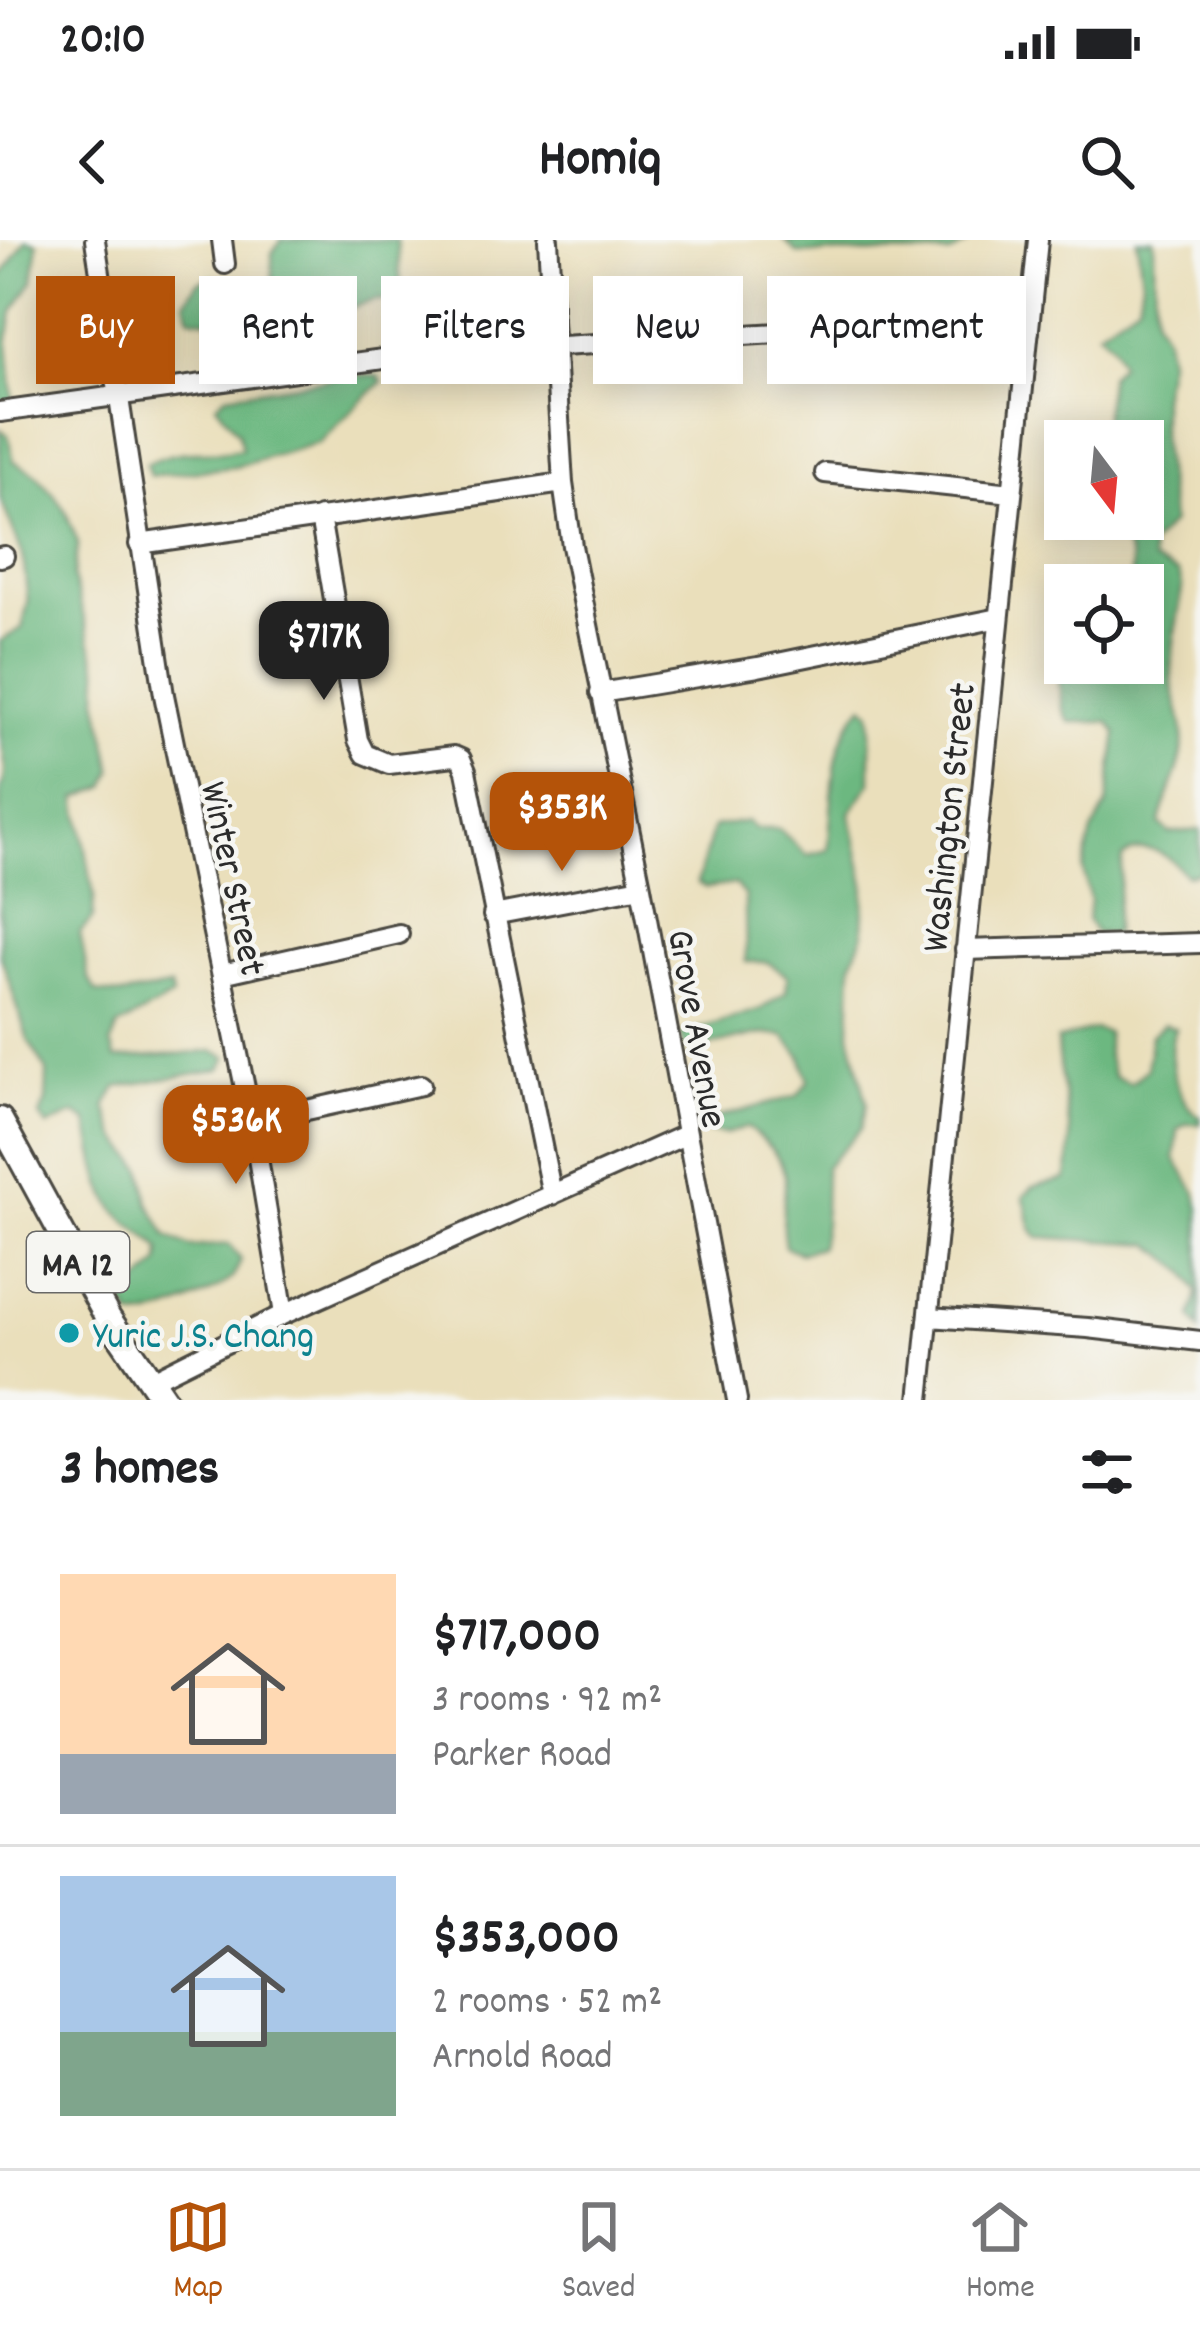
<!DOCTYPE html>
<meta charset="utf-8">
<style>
body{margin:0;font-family:Dekko,sans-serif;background:#f2f2f2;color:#202124;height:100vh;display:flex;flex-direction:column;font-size:45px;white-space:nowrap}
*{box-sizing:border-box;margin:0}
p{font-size:39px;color:#757577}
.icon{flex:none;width:66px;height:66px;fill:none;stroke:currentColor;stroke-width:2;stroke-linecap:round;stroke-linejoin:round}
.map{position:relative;height:1160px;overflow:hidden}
.side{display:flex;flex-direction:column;background:#fff;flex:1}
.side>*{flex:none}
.guide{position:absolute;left:36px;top:36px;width:1128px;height:108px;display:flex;gap:24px}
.needle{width:78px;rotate:164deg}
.buttons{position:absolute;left:1044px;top:180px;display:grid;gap:24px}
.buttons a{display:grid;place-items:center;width:120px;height:120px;border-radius:0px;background:#fff;box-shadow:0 6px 30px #0003;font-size:60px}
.price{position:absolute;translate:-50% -102px;padding:0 27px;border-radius:24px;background:#b45309;color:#fff;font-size:39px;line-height:78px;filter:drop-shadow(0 3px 6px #0008)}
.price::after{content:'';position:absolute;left:50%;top:72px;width:36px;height:27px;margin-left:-18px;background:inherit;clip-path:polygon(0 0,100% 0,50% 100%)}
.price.current{background:#222;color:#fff}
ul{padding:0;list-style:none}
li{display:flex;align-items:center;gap:36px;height:300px;padding:0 60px}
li+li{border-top:3px solid #e0e0e0}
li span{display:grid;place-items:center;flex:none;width:336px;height:240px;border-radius:0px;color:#555}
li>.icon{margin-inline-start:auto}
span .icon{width:144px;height:144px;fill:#fffc;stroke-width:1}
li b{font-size:51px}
h2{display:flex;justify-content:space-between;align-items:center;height:144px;padding:0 60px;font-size:51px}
.pill{padding:0 42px;border-radius:0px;background:#fff;box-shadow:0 6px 30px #0003;font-size:42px;line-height:108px}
.pill.current{background:#b45309;color:#fff}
.status{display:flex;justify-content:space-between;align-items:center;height:84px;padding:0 60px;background:#fff;direction:ltr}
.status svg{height:33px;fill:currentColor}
header{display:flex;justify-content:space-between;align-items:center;height:156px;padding:0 60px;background:#fff;font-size:54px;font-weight:700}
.tab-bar{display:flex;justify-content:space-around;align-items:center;height:168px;border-top:3px solid #e0e0e0;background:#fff;font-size:33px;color:#757577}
.tab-bar a{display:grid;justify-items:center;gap:6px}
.tab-bar .current{color:#b45309}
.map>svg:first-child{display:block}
.forest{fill:#6cb880;stroke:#4c7256;stroke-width:3}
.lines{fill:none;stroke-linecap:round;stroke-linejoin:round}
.minor-casing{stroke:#484641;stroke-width:24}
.major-casing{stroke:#484641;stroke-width:30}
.minor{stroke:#fff;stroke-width:18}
.major{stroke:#fff;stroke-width:24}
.culture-dot{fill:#0f9aa8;stroke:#f6f6f2;stroke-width:4.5}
.labels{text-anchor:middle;stroke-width:9;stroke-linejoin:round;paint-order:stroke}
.shield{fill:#f6f6f2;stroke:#686867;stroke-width:3}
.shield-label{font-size:36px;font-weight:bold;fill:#2b2b2b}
.street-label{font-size:39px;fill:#2b2b2b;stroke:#f6f6f2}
.culture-label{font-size:39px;fill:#0d838f;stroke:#f6f6f2;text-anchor:start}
</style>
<div class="status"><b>20:10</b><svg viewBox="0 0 49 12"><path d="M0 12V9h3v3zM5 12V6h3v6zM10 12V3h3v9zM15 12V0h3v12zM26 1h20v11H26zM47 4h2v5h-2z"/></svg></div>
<header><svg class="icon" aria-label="back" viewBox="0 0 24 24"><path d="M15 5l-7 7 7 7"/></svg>Homiq<svg class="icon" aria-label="search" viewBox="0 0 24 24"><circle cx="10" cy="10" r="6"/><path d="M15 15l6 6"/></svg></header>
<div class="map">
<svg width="1200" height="1160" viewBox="0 0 1200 1160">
<rect width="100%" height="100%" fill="#f6f6f2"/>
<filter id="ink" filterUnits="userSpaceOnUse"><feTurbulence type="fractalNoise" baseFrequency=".00833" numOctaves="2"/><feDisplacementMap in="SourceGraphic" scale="24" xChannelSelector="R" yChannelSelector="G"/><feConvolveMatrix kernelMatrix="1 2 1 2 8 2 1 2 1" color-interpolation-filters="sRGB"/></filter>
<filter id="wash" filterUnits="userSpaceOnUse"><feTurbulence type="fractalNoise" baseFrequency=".004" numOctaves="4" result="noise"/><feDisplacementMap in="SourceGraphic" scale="48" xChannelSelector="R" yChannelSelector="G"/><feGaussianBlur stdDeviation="2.7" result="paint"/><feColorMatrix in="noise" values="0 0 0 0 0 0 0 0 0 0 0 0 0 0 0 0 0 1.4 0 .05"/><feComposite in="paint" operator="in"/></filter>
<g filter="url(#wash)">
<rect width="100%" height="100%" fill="#eadfbb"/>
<path class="forest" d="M26,0l12,3 -5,38 -20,30 -5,32 5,58 -13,2v-124z
M282,0h115l5,60h-26l-69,21 -22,-4 -68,4 -27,-4 -5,-15 13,-20 15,-5 17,28 23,-4 20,-10 -1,-38z
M784,0h183l1,3 -18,11 -153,-1z
M1137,0h17l1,78 10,18 3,24 -7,38v39l10,86 -21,23 2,15 27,13 3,12c-3,30 -12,64 -10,94 2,21 13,41 11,64 -2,28 -18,52 -23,80l9,9 31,-3v42l-14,3c-16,-19 -39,-36 -63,-18l-9,76h-19l-8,-14 3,-18 -7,-32 9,-37 15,-27 10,-72 -8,-11h-39c-13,-16 -13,-60 -5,-79v20h78v-78h-13c3,-18 2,-31 -9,-46l2,-20h20v-78h-42l8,-65 11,-12 -8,-20 -14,-13 40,-28 4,-23z
M348,136h31l3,6 -64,61 -83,24 -85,9 -4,-12c40,-20 56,-7 96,-15l-4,-17 -22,-28 10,-9z
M0,189l8,6 6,26 22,13 17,19 12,17 13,33 -5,35 26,94 -1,26 15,72 -7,17 -29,11 17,98 -1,22 -13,15 8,44 8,15 27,3 47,-8 2,10 -54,30 -7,17 5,15 98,-8 13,6 -6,12 -104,18 -11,20 11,30 26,33 6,33 18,33 24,11 38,-3 12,16c-2,5 -5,14 -9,18 -15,15 -82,44 -100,39l-10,-17 38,-37 1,-13c-11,-13 -24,-20 -37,-31 -26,-23 -29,-65 -36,-97l-13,-8 -28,12 -7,-10 6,-15 1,-30 -19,-31 -28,-87v-163c10,-19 2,-38 0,-58 0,-30 0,-61 0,-91l22,-13 6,-25 -5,-48 -23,-57z
M864,465l7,7v70l-21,31 15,71 -2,51 -11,28 -2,70 17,71 -6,25 -36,38 -1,57 -4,23 -20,6 -15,-6c-11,-61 24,-72 -38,-120l-22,7 -17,-3 1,-11 88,-24 12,-15 -8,-25 -17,-20 -22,-2 -75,16 -7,-15 81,-26 25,-17 2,-16 -21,-14h-21l-1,-66 -10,-12 -29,4 -9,-5 16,-56 34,-6 9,8h23l28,26 21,-5c6,-49 -1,-109 36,-145z
M1164,784l11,4c-9,28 0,72 25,89v7h-14l-8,6 -3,29 21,33 4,19v119l-8,-13 6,-25 -12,-20 -35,-28 -113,-7c-11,-12 -8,-26 -15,-40l10,-10 33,-8c13,-49 -8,-91 -9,-139l38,-11 12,4v23l7,21 17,6 16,-14 4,-34z"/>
</g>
<g filter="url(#ink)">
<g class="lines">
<g class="minor-casing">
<path id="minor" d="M95,0l69,455 88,427 32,192
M222,0l3,24
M548,0l15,243 9,63 69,341 96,513
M0,172l412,-57 450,-27 167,4
M825,233l187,20
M320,277l38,223 7,14 24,10 65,-8 7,3 5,12 86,424
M139,304l424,-61
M0,317l4,-1
M600,453l158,-26 241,-49
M493,675l148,-28
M965,710l235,-7
M222,734l177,-40
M252,882l169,-37
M929,1077l159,11 112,13
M150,1141l134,-67 401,-179
M920,1160l118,-1160"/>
</g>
<g class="major-casing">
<path id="major" d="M0,880l108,198 56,82"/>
</g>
<use href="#minor" class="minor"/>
<use href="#major" class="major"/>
</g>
</g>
<circle class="culture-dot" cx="69" cy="1093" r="12"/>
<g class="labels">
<rect class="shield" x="27" y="992" width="102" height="60" rx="9"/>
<g class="shield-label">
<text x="78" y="1035">MA 12</text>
</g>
<g class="street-label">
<text transform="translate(946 577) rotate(-84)" y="14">Washington Street</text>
<text transform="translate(236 638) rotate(78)" y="14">Winter Street</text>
<text transform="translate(700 788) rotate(80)" y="14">Grove Avenue</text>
</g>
<g class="culture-label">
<text x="93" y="1107">Yuric J.S. Chang</text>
</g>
</g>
</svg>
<div class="buttons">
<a><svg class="needle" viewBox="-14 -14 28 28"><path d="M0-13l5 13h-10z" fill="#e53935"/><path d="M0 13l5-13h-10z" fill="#757577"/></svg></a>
<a><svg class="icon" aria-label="locate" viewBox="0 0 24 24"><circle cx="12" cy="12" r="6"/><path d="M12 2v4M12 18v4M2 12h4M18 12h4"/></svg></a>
</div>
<b class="price current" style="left:324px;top:463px">$717K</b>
<b class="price" style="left:562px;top:634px">$353K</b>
<b class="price" style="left:236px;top:947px">$536K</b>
<div class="guide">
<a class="pill current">Buy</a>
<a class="pill">Rent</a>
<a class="pill">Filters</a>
<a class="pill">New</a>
<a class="pill">Apartment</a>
</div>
</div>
<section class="side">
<h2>3 homes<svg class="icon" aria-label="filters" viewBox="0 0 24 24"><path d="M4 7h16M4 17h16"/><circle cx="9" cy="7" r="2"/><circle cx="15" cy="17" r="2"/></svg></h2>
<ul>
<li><span style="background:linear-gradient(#ffd9b3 75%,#9aa5b1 0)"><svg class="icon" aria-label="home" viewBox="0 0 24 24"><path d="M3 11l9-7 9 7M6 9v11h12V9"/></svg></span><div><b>$717,000</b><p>3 rooms · 92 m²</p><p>Parker Road</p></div></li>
<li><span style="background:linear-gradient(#a9c7e8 65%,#7fa58c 0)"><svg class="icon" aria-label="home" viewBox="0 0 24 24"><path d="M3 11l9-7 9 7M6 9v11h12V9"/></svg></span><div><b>$353,000</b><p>2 rooms · 52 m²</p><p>Arnold Road</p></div></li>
</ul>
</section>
<nav class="tab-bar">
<a class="current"><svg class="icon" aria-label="map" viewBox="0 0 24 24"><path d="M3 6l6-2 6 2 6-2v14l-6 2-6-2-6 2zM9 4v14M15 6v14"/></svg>Map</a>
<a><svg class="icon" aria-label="saved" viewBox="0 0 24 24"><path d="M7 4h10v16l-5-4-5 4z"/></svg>Saved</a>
<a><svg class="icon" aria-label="home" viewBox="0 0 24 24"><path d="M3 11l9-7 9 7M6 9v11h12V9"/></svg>Home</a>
</nav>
